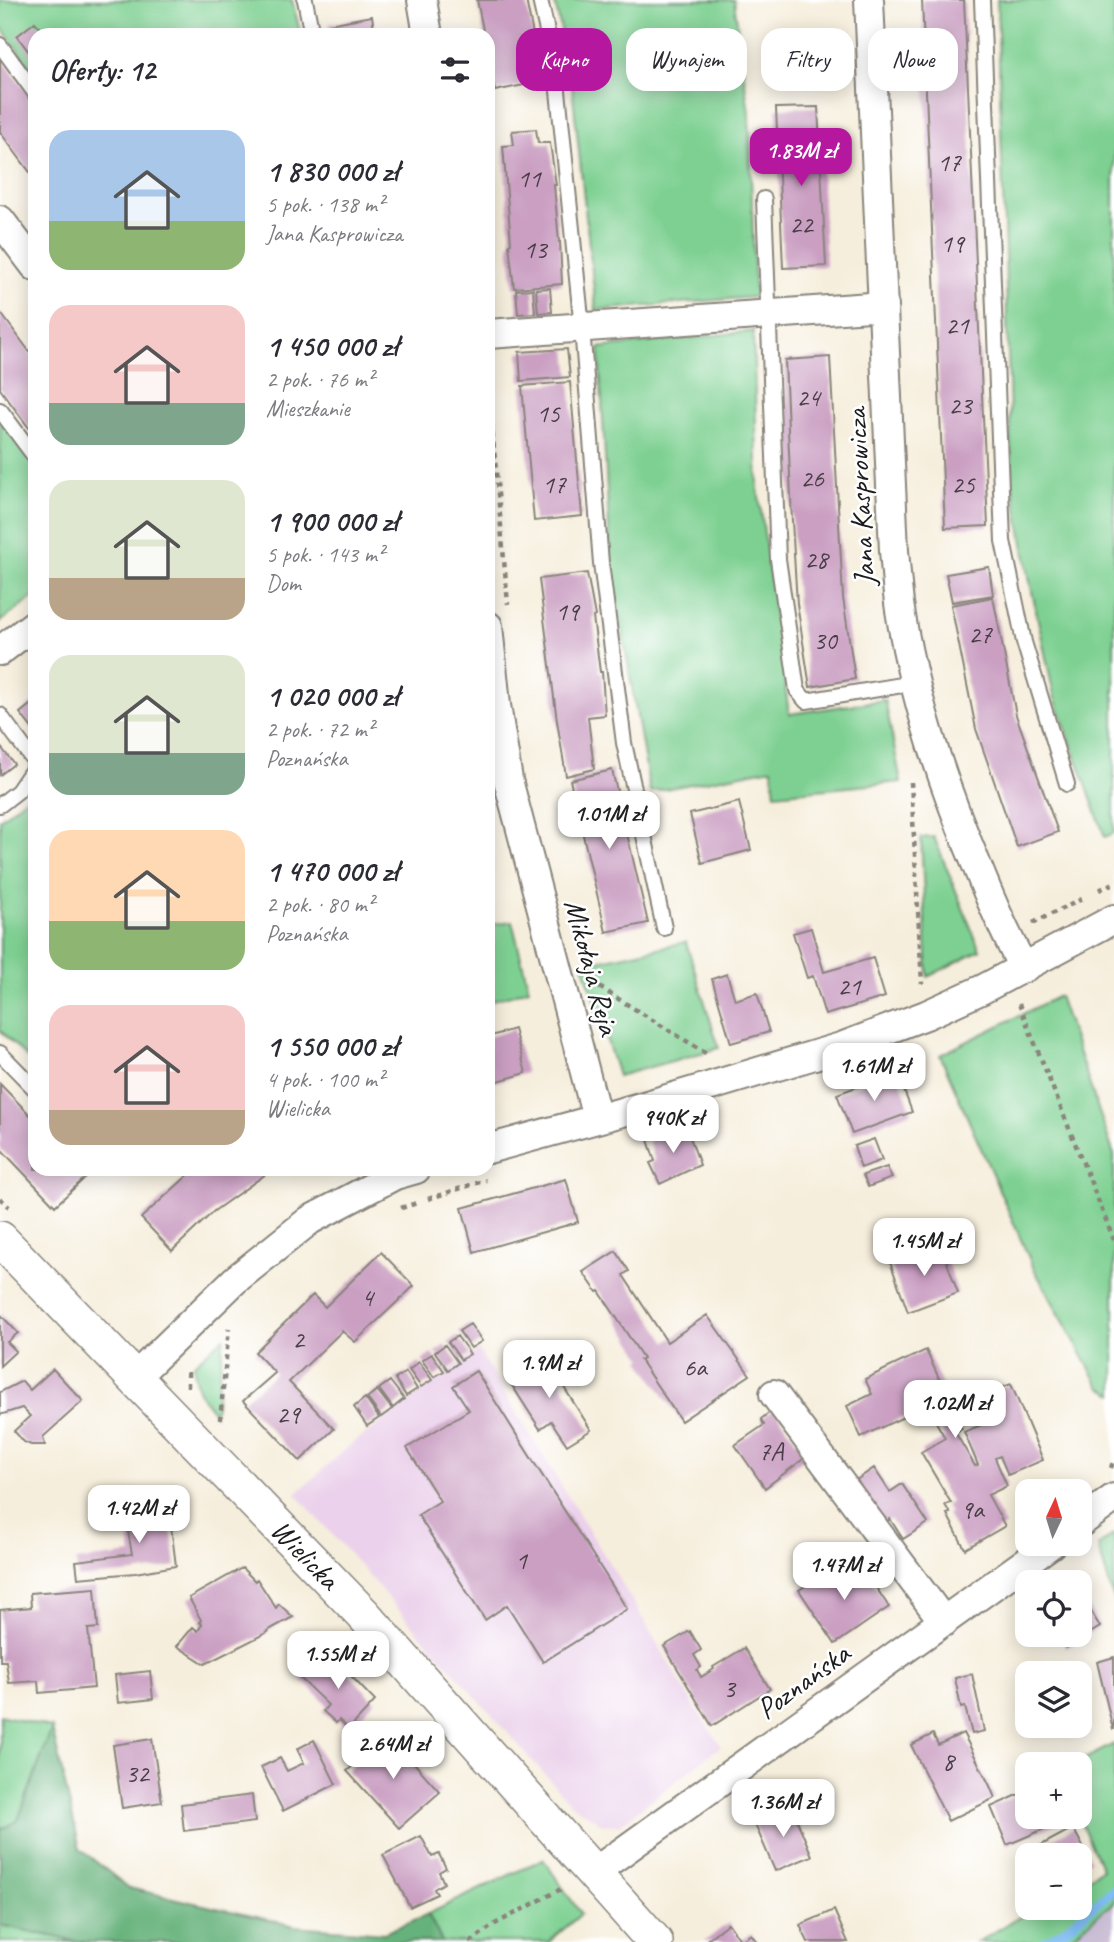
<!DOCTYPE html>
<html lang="pl">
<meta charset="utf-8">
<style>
body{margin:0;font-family:Caveat,sans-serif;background:#f7f7f7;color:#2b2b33;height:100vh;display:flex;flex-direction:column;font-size:26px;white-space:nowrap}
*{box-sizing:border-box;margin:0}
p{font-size:23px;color:#7c7c81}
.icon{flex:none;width:38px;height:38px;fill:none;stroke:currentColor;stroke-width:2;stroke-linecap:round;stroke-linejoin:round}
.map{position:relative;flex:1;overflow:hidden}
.sheet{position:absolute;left:28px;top:28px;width:467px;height:1148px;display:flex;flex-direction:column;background:#fff;border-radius:21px;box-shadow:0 4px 18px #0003}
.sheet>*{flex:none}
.top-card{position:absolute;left:516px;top:28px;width:492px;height:63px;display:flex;gap:14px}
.needle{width:46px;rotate:4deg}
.tools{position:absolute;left:1015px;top:1479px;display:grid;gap:14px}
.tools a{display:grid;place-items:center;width:77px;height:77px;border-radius:14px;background:#fff;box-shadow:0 4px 18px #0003;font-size:35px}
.price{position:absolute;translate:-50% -60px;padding:0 16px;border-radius:14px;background:#fff;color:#222;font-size:23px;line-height:46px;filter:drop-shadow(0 2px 4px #0008)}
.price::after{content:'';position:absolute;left:50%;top:42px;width:21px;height:16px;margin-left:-10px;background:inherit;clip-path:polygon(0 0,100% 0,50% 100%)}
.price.active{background:#b5179e;color:#fff}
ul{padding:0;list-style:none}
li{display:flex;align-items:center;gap:21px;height:175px;padding:0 21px}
li span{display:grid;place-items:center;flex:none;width:196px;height:140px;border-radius:21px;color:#555}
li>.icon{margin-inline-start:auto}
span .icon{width:84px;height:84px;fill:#fffc;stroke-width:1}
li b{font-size:30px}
h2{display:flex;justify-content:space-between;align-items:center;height:84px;padding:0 21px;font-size:30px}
.tag{padding:0 24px;border-radius:21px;background:#fff;box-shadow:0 4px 18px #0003;font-size:24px;line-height:63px}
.tag.active{background:#b5179e;color:#fff}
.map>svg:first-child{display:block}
.built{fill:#ebd1eb}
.industrial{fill:#cbbfd5}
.green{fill:#7ed092;stroke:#4d7657;stroke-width:2}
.forest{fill:#66b27c;stroke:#41674c;stroke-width:2}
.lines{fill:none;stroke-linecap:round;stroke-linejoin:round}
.stream{stroke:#80bdf3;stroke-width:10}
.building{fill:#ca9fc2}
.service-casing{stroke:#89857c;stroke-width:18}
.minor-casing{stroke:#89857c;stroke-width:32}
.tertiary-casing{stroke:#89857c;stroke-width:38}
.path{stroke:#89857c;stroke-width:4.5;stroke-dasharray:5 5;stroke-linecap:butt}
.service{stroke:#fff;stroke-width:14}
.minor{stroke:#fff;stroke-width:28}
.tertiary{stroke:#fff;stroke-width:35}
.labels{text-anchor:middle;stroke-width:5;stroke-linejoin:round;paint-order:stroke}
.number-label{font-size:26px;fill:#483d46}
.street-label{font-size:30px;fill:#1c1c1c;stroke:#fff}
</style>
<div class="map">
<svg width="1114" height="1942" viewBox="0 0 1114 1942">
<rect width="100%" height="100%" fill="#fff"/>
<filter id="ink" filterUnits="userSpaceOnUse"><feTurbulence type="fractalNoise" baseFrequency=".0143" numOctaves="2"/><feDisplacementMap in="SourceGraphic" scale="14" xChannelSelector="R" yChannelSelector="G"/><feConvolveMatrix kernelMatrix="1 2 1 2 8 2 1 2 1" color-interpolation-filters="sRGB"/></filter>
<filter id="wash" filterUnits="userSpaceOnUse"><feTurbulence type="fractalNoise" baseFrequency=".00686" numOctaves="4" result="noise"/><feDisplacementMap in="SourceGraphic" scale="28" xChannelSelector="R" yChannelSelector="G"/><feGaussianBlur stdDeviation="1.57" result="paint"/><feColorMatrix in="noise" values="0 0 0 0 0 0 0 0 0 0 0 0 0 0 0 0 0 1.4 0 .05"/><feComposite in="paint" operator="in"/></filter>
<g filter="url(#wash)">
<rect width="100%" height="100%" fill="#f6eedc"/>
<path class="built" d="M478,1350l152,247 64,109 27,40 -102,79 -17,-1 -31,-20 -275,-310 48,-44z"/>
<path class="industrial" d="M1114,1902v40h-50z"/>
<path class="green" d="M0,0h292l9,35h-266v38l-35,-47z
M554,0h180l15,113 6,184 -159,13 -26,-242z
M997,0h117v833l-9,4 -51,-141 -24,-114 -18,-101z
M753,331l5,158 31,225 96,-14 16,82 -126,12 -3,-26 -122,24 -39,-227 -12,-217z
M0,420l35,47v129l-35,26z
M35,791v275l-35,-36v-211z
M934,837l46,113 -52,27 -7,-139z
M512,921l17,68 -41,13v-77z
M686,942l33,106 -101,28 -35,-112z
M1059,996l55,159v239l-14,-7 -67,-120 -93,-212z
M224,1337l-9,77c-15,-19 -21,-25 -21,-50z
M1114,1534v67l-16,-55z
M0,1715l52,13 -34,93 -18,9z
M1114,1744v158l-50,40h-87l58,-34h45v-26l22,-13 -24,-52 2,-53h-5z
M543,1859l38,55 -32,28h-107l-14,-28z
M0,1925l79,17h-79z"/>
<path class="forest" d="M52,1728l28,121 49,39 167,38 88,7 44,-19 14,28h-363l-79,-17v-95l18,-10z"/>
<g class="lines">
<path class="stream" d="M1045,1942l18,-11 51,-42"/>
</g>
<g id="blocks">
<path class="building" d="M477,0h49l8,39h2l7,42 -48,10 -7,-29v-27h-4z
M922,0h42l24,526 -43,2z
M372,16l3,19h-43l-3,-11z
M35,22l11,13h-11v25l-18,-24z
M0,56l35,47v76l-35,-47z
M818,107l8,159 -43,2 -7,-160z
M536,129l2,14h12l6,42h-2l5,57h1l2,42 -48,4 -5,-44 2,-1 -8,-97 11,-1 -2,-14z
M550,288l2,24 -14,1 -2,-24z
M533,289l2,24 -17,1 -2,-24z
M0,312l35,47v77l-35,-47z
M567,349l3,28 -49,4 -2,-29z
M830,357l13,241 12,81 -45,8 -13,-83 -5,-83 -7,-161z
M570,382l12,134 -48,5 -12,-135z
M989,567l4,28 -41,7 -6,-28z
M587,573l8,43 -2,1 7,55h2l3,43 -17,2 6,52 -28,7 -9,-55 -18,-142z
M993,597l23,118 42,117 -41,15 -41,-118 -25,-124z
M35,701v31l-15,-19z
M0,746l14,18 -14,11z
M612,770l36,153 -42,9 -36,-152z
M739,802l12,48 -49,13 -12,-49z
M811,928l13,44 49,-14 12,39 -60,18 -12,-39 -6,2 -14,-45z
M727,974l8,26 22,-7 12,39 -38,11 -19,-64z
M514,1029l12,44 -38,11v-47z
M897,1072l15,40 -60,22 -15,-40z
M0,1084l35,36v49h47l6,6 -33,31 -55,-58z
M687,1129l13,36 -40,19 -10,-21 5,-2 -7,-21z
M874,1139l8,21 -21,8 -7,-22z
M887,1167l5,11 -24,9 -5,-12z
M195,1169h78l-59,42 -42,40 -31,-33z
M566,1179l12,43 -104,30 -12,-44z
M940,1243l18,50 -50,19 -18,-50z
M616,1251l13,20 -6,4 44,67 40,-27 43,60 -69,46 -41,-61 3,-2 -44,-67 -2,1 -14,-20z
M381,1252l33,34 -59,56 -13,-11 -53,51 45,47 -34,32 -57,-60 32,-28 -20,-21 58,-57 12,12z
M0,1314l18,19 -11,9 9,9 -16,15z
M470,1324l12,17 -11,7 -12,-17z
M457,1336l13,18 -9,6 -13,-18z
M445,1345l13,18 -10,7 -13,-18z
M926,1350l36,79 -7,3 20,34 3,-1 -14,-33 22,-9 -10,-25 35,-14 32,76 -35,15 -8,-19 -5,2 12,28 -19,9 17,31 -40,23 -18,-35 3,-1 -5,-8 6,-2 -30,-51 24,-14 -18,-32 -66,31 -14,-31 25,-12 -7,-15z
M432,1354l12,17 -10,6 -12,-17z
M544,1356l47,74 -24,15 -16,-24 -11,8 -32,-50z
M419,1362l13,18 -11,7 -12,-17z
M53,1369l30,32 -40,36 2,8h-14l-7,-3 -10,-11 16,-15 -8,-8 -22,7v-23l22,-11 8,9z
M476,1371l151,238 -84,53 -36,-57 -22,15 -67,-105 22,-14 -33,-53 62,-38 -16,-24z
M406,1372l11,17 -11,7 -11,-17z
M390,1381l14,18 -11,9 -14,-19z
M377,1390l15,19 -11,8 -14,-19z
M365,1398l14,20 -12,8 -13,-19z
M774,1409l33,47 -42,32 -30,-43 29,-20 -3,-6z
M874,1468l16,24 12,-8 26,39 -25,16 -13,-20 -10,7 -28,-43z
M168,1502l8,64 -41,7 -57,5 -2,-17 56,-7 -8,-45z
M859,1562l30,45 -54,37 -36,-54 25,-16 8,11 16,-11 -2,-3z
M242,1568l13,13 2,-2 19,29 3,-4 14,13 -26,14 1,1 -63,32 -28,-18 16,-19 5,4 4,-7 -3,-2 2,-2 -12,-22z
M95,1588l3,40 -10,1 6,59 -55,5 -1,-12 -29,2 -3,-22h-6v-51l31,-3 -1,-14z
M1080,1593l20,34 -34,21 -9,-14h23z
M690,1631l11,19 -7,5 7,12 -4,3 4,7 13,-8 -1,-2 31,-19 26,41 -58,37 -48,-80z
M327,1651l48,50 -26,28 -10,-9 -3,3 -13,-12 5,-6 -28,-27z
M1114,1657v72h-1l-16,-67z
M150,1671l3,28 -35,4 -3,-28z
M972,1674l12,57 -12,3 -7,-27 -4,1 -6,-30z
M963,1733l27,53 5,12 -47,23 -37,-76 22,-11 5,11z
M388,1734l52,58 -41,36 -52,-57z
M152,1739l10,63 -40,6 -9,-63z
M314,1740l22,44 -53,27 -22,-44 19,-9 7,13 17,-8 -7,-14z
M1027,1791v25h34l2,5 -56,24 -16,-38z
M252,1795l3,27 -71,9 -3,-27z
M791,1806l21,50 -37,15 -21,-49z
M1073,1828l17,32 -10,6v-11h-40l-4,-7z
M421,1836l11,21 7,-3 7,14 -7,4 5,11 -10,6 3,5 -27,13 -27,-52z
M834,1910l14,32h-40l-8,-17z
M728,1923l13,18 10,-7 6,8h-53z"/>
</g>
</g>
<g filter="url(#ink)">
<use href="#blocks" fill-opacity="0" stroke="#89857c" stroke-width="2"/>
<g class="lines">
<g class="service-casing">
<path id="service" d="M305,0l7,35
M540,0l16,71 26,257 19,235 23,180 40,185
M982,0l21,541 21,101 43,142
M0,45l35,48
M764,199l14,360 19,131 9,11 108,-18
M0,410l35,47
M0,715l31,42 4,2
M0,805l18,-14 17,-25
M0,1053l35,36"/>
</g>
<g class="minor-casing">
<path id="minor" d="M422,0l6,35
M869,0l25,551c2,20 3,40 6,59 14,89 42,173 77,256 14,35 28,69 47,102
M0,220l35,46
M488,334l396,-28
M488,626l8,79 12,75 89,338
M0,651l35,-27
M488,1149l156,-43 197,-59 85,-32 57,-26 131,-70
M135,1377l100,-97 75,-60 85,-45 21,-6
M774,1394l170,228
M1080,1523l34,-25
M593,1873l458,-329"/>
</g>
<g class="tertiary-casing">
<g id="tertiary">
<path id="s1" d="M0,1239l363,375 292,328"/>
</g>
</g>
<path class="path" d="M488,383l20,221
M911,782l11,202
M1099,890l15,-7
M1033,923l49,-24
M591,982l118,73
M1019,1004l95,236
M0,1198l9,9
M428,1199l58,-19
M401,1208l19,-6
M188,1387v-20
M220,1420l9,-92
M1111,1468l3,-9
M470,1942l25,-18 68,-36"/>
<use href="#service" class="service"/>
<use href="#minor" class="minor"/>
<use href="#tertiary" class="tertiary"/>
</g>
</g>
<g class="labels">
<g class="number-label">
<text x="949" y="171">17</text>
<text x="529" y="187">11</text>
<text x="801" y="233">22</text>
<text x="952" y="252">19</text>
<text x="535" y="258">13</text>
<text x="957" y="334">21</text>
<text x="808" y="406">24</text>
<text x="960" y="414">23</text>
<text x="548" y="422">15</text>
<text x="812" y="487">26</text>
<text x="554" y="493">17</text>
<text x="963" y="493">25</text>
<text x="816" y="568">28</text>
<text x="567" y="620">19</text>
<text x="980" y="643">27</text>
<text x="825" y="649">30</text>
<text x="849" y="995">21</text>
<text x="367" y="1306">4</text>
<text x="298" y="1348">2</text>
<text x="695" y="1376">6a</text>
<text x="288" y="1423">29</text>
<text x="771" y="1460">7A</text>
<text x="972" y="1518">9a</text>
<text x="521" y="1569">1</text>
<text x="729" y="1697">3</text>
<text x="948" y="1770">8</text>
<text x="137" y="1782">32</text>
</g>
<g class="street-label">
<text transform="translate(860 497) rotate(-93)" y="10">Jana Kasprowicza</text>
<text transform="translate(592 967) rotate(75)" y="10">Mikołaja Reja</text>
<text dy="10" stroke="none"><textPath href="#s1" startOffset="439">Wielicka</textPath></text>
<text transform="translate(803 1681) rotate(-36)" y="10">Poznańska</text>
</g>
</g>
</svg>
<div class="tools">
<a><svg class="needle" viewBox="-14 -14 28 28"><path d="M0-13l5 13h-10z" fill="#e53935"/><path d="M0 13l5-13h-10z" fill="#7c7c81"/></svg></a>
<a><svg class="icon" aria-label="locate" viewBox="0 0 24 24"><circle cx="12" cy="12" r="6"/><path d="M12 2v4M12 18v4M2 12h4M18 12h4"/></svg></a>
<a><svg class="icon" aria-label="layers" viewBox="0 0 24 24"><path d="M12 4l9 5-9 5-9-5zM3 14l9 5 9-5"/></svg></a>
<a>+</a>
<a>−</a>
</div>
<b class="price active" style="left:801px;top:188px">1.83M zł</b>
<b class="price" style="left:609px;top:851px">1.01M zł</b>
<b class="price" style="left:874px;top:1103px">1.61M zł</b>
<b class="price" style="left:673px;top:1155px">940K zł</b>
<b class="price" style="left:924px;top:1278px">1.45M zł</b>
<b class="price" style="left:549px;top:1400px">1.9M zł</b>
<b class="price" style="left:955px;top:1440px">1.02M zł</b>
<b class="price" style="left:139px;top:1545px">1.42M zł</b>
<b class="price" style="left:844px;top:1602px">1.47M zł</b>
<b class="price" style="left:338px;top:1691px">1.55M zł</b>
<b class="price" style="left:393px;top:1781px">2.64M zł</b>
<b class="price" style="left:783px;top:1839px">1.36M zł</b>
<div class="top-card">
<a class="tag active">Kupno</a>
<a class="tag">Wynajem</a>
<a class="tag">Filtry</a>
<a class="tag">Nowe</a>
</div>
<section class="sheet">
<h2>Oferty: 12<svg class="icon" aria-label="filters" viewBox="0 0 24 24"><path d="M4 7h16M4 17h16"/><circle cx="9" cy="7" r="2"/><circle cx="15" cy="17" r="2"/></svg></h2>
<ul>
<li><span style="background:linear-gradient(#a9c7e8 65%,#8fb573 0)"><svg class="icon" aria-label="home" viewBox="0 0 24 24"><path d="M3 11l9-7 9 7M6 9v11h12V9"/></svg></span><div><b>1 830 000 zł</b><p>5 pok. · 138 m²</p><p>Jana Kasprowicza</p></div></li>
<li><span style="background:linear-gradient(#f6c9c9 70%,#7fa58c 0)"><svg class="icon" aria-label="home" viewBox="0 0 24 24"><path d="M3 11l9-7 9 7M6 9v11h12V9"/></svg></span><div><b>1 450 000 zł</b><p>2 pok. · 76 m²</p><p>Mieszkanie</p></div></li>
<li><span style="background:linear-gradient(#dfe7d0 70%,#b9a48a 0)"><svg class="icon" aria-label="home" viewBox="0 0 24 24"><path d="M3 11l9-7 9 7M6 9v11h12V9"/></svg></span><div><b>1 900 000 zł</b><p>5 pok. · 143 m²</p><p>Dom</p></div></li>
<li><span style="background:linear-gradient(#dfe7d0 70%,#7fa58c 0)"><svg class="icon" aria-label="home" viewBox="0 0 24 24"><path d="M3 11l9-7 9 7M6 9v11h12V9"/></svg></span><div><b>1 020 000 zł</b><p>2 pok. · 72 m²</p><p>Poznańska</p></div></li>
<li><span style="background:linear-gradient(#ffd9b3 65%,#8fb573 0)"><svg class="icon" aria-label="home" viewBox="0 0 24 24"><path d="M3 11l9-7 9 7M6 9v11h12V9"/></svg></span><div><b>1 470 000 zł</b><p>2 pok. · 80 m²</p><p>Poznańska</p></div></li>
<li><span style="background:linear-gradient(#f6c9c9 75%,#b9a48a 0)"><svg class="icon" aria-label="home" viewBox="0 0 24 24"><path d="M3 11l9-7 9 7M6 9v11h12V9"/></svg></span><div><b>1 550 000 zł</b><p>4 pok. · 100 m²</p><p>Wielicka</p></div></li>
</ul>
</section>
</div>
